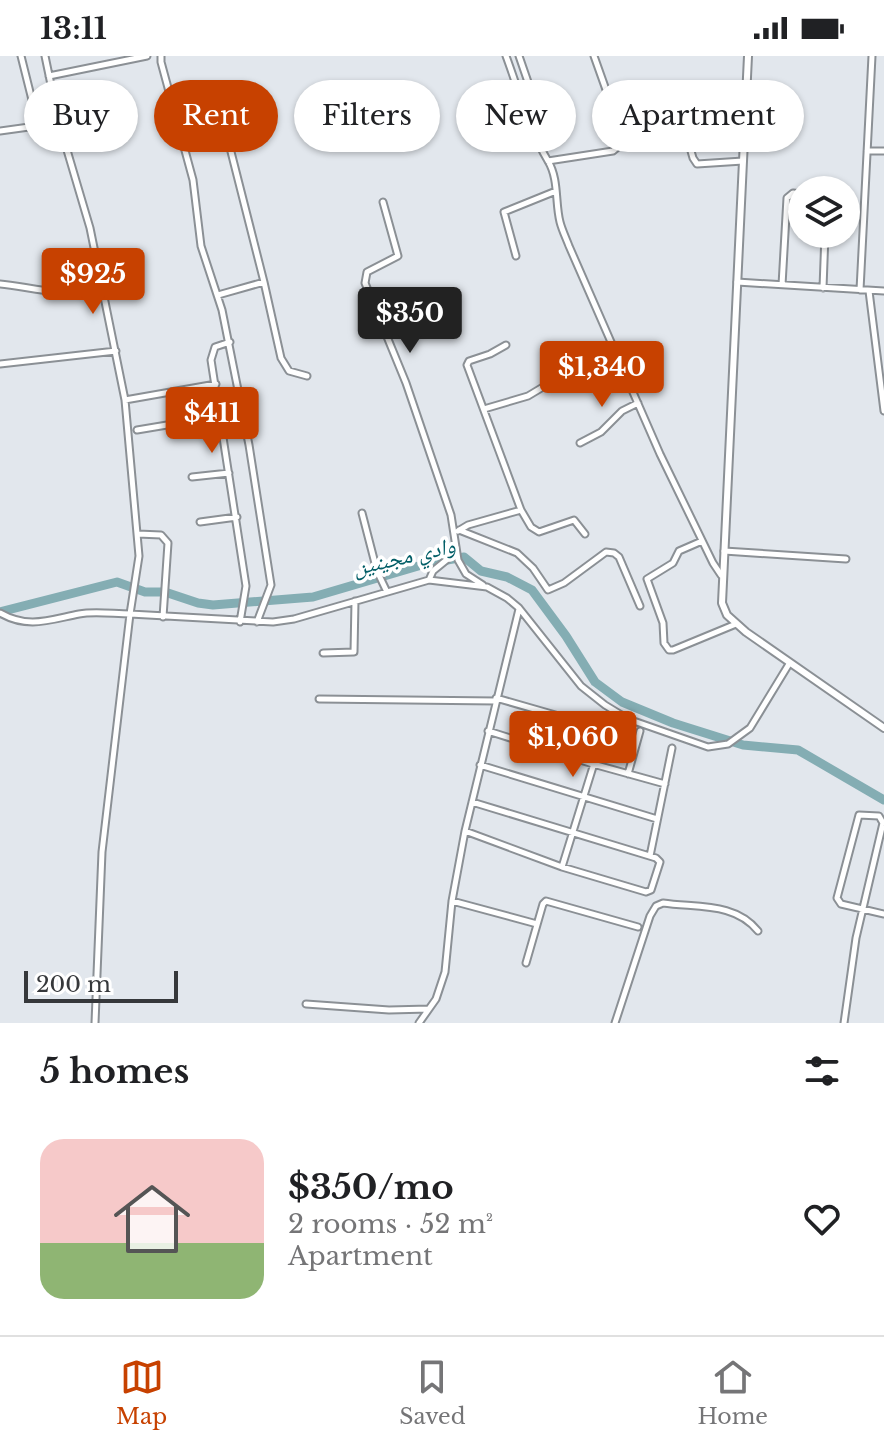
<!DOCTYPE html>
<meta charset="utf-8">
<style>
body{margin:0;font-family:"Libre Baskerville","Noto Naskh Arabic",serif;background:#f6f6f6;color:#202124;height:100vh;display:flex;flex-direction:column;font-size:30px;white-space:nowrap}
*{box-sizing:border-box;margin:0}
p{font-size:26px;color:#757577}
.icon{flex:none;width:44px;height:44px;fill:none;stroke:currentColor;stroke-width:2;stroke-linecap:round;stroke-linejoin:round}
.map{position:relative;height:967px;overflow:hidden}
.sheet{display:flex;flex-direction:column;background:#fff;flex:1}
.sheet>*{flex:none}
.hud{position:absolute;left:24px;top:24px;width:836px;height:72px;display:flex;gap:16px}
.controls{position:absolute;left:788px;top:120px;display:grid;gap:16px}
.controls a{display:grid;place-items:center;width:72px;height:72px;border-radius:50%;background:#fff;box-shadow:0 2px 6px #0004;font-size:40px}
.scale{position:absolute;left:24px;bottom:20px;width:154px;box-sizing:border-box;padding-left:8px;border:4px solid #36383b;border-top:0;font-size:22px;line-height:28px;white-space:nowrap;color:#36383b;-webkit-text-stroke:6px #fff;paint-order:stroke}
.price{position:absolute;translate:-50% -68px;padding:0 18px;border-radius:8px;background:#c74100;color:#fff;font-size:26px;line-height:52px;filter:drop-shadow(0 2px 4px #0008)}
.price::after{content:'';position:absolute;left:50%;top:48px;width:24px;height:18px;margin-left:-12px;background:inherit;clip-path:polygon(0 0,100% 0,50% 100%)}
.price.current{background:#222;color:#fff}
ul{padding:0;list-style:none}
li{display:flex;align-items:center;gap:24px;height:200px;padding:0 40px}
li span{display:grid;place-items:center;flex:none;width:224px;height:160px;border-radius:24px;color:#555}
li>.icon{margin-inline-start:auto}
span .icon{width:96px;height:96px;fill:#fffc;stroke-width:1}
li b{font-size:34px}
h2{display:flex;justify-content:space-between;align-items:center;height:96px;padding:0 40px;font-size:34px}
.pill{padding:0 28px;border-radius:36px;background:#fff;box-shadow:0 2px 6px #0004;font-size:28px;line-height:72px}
.pill.current{background:#c74100;color:#fff}
.status{display:flex;justify-content:space-between;align-items:center;height:56px;padding:0 40px;background:#fff;direction:ltr}
.status svg{height:22px;fill:currentColor}
.menu{display:flex;justify-content:space-around;align-items:center;height:112px;border-top:2px solid #e0e0e0;background:#fff;font-size:22px;color:#757577}
.menu a{display:grid;justify-items:center;gap:4px}
.menu .current{color:#c74100}
.map>svg:first-child{display:block}
.lines{fill:none;stroke-linecap:round;stroke-linejoin:round}
.river{stroke:#84adb3;stroke-width:9}
.minor-casing{stroke:#8b9095;stroke-width:9}
.tertiary-casing{stroke:#8b9095;stroke-width:10}
.minor{stroke:#fff;stroke-width:5}
.tertiary{stroke:#fff;stroke-width:6}
.labels{text-anchor:middle;stroke-width:7;stroke-linejoin:round;paint-order:stroke}
.water-label{font-size:22px;font-style:italic;fill:#005d66;stroke:#fff}
</style>
<div class="status"><b>13:11</b><svg viewBox="0 0 49 12"><path d="M0 12V9h3v3zM5 12V6h3v6zM10 12V3h3v9zM15 12V0h3v12zM26 1h20v11H26zM47 4h2v5h-2z"/></svg></div>
<div class="map">
<svg width="884" height="967" viewBox="0 0 884 967">
<rect width="100%" height="100%" fill="#e2e7ed"/>
<g class="lines">
<path class="river" d="M0,556l117,-30 28,10h20l33,11 15,2 100,-8 112,-33 39,-7 17,14 26,6 25,13 34,46 29,46 27,20 51,21 70,22 55,5 86,50"/>
<g class="minor-casing">
<path id="minor" d="M21,0l17,68
M161,0v6l32,118 8,66 21,64 27,135 22,140 -14,37
M506,0c13,35 23,73 42,105 11,18 7,42 12,61 2,8 6,16 9,24l91,208 53,109 8,12
M519,0l19,55 -1,9 -6,6
M49,20l98,-20
M685,74l8,28 4,6 46,-3
M0,75l58,-8
M227,80l37,146
M867,95h17
M548,105l65,-10 6,-5 2,-14 -27,-76
M383,146l15,54 -31,16 -2,11 41,100 45,132 7,45 8,14 17,11
M516,200l-12,-44 52,-21
M737,226l147,9
M0,228c28,2 64,15 90,2l6,-18
M782,229l5,-87 6,-5 9,1
M823,232l2,-54
M860,234l12,-234
M869,235l15,120
M218,239l46,-13 17,76 8,13 18,5
M230,286l-15,5 -4,13 35,226 -6,36
M506,289l-16,9 -21,7 -2,4 54,145 10,17 8,5 35,-12 11,14
M0,308l116,-13
M125,344l91,-16
M484,353l44,-13 15,-9 77,-24
M137,374l84,-14
M580,387l21,-11 21,-21 16,-8
M192,421l37,-4
M362,457l15,58 10,21
M200,466l37,-5
M459,474l58,23 16,15 15,22 16,-7 42,-31 8,1 5,4 21,49
M458,475l10,-6 53,-15
M138,478l23,1 7,8 -5,74
M702,485l-23,10 -6,12 -26,16 16,44 1,20 5,7h4l63,-26
M724,495l122,8
M429,524l4,-9 22,-18
M0,557c28,16 49,7 79,1 16,-3 35,0 51,0l9,-58 -14,-156 -35,-172 -31,-105 -14,-67
M323,597l31,-1 1,-51
M496,642l108,31
M319,643l177,2
M488,675l105,33 72,20
M480,709l177,54
M628,718l12,-43
M883,767l-4,-7 -20,-1 -22,83 4,6 43,10
M465,775l97,36 84,25 5,-2 9,-28 -4,-4 -184,-56
M650,800l22,-108
M562,811l47,-152
M452,845l85,23
M526,907l17,-59 3,-3 92,26
M306,948l83,6 40,-1
M95,967l7,-171 28,-238 143,8 21,-3 135,-39 58,7 20,11 12,10 62,78 24,19 23,14 80,28 20,-3 22,-16 39,-64
M419,967l17,-24 9,-27 7,-71 13,-70 54,-222
M615,967l35,-107 6,-10 7,-3c34,5 72,-1 95,28
M844,967l12,-85 27,-115"/>
</g>
<g class="tertiary-casing">
<path id="tertiary" d="M748,0l-26,547 5,12 19,17 138,96"/>
</g>
<use href="#minor" class="minor"/>
<use href="#tertiary" class="tertiary"/>
</g>
<g class="labels">
<g class="water-label">
<text transform="translate(404 500) rotate(-13)" y="8">وادي مجينين</text>
</g>
</g>
</svg>
<div class="controls">
<a><svg class="icon" aria-label="layers" viewBox="0 0 24 24"><path d="M12 4l9 5-9 5-9-5zM3 14l9 5 9-5"/></svg></a>
</div>
<div class="scale">200 m</div>
<b class="price" style="left:93px;top:260px">$925</b>
<b class="price current" style="left:410px;top:299px">$350</b>
<b class="price" style="left:602px;top:353px">$1,340</b>
<b class="price" style="left:212px;top:399px">$411</b>
<b class="price" style="left:573px;top:723px">$1,060</b>
<div class="hud">
<a class="pill">Buy</a>
<a class="pill current">Rent</a>
<a class="pill">Filters</a>
<a class="pill">New</a>
<a class="pill">Apartment</a>
</div>
</div>
<section class="sheet">
<h2>5 homes<svg class="icon" aria-label="filters" viewBox="0 0 24 24"><path d="M4 7h16M4 17h16"/><circle cx="9" cy="7" r="2"/><circle cx="15" cy="17" r="2"/></svg></h2>
<ul>
<li><span style="background:linear-gradient(#f6c9c9 65%,#8fb573 0)"><svg class="icon" aria-label="home" viewBox="0 0 24 24"><path d="M3 11l9-7 9 7M6 9v11h12V9"/></svg></span><div><b>$350/mo</b><p>2 rooms · 52 m²</p><p>Apartment</p></div><svg class="icon" aria-label="heart" viewBox="0 0 24 24"><path d="M12 20l-8-8c-3-5 5-10 8-4 3-6 11-1 8 4z"/></svg></li>
</ul>
</section>
<nav class="menu">
<a class="current"><svg class="icon" aria-label="map" viewBox="0 0 24 24"><path d="M3 6l6-2 6 2 6-2v14l-6 2-6-2-6 2zM9 4v14M15 6v14"/></svg>Map</a>
<a><svg class="icon" aria-label="saved" viewBox="0 0 24 24"><path d="M7 4h10v16l-5-4-5 4z"/></svg>Saved</a>
<a><svg class="icon" aria-label="home" viewBox="0 0 24 24"><path d="M3 11l9-7 9 7M6 9v11h12V9"/></svg>Home</a>
</nav>
